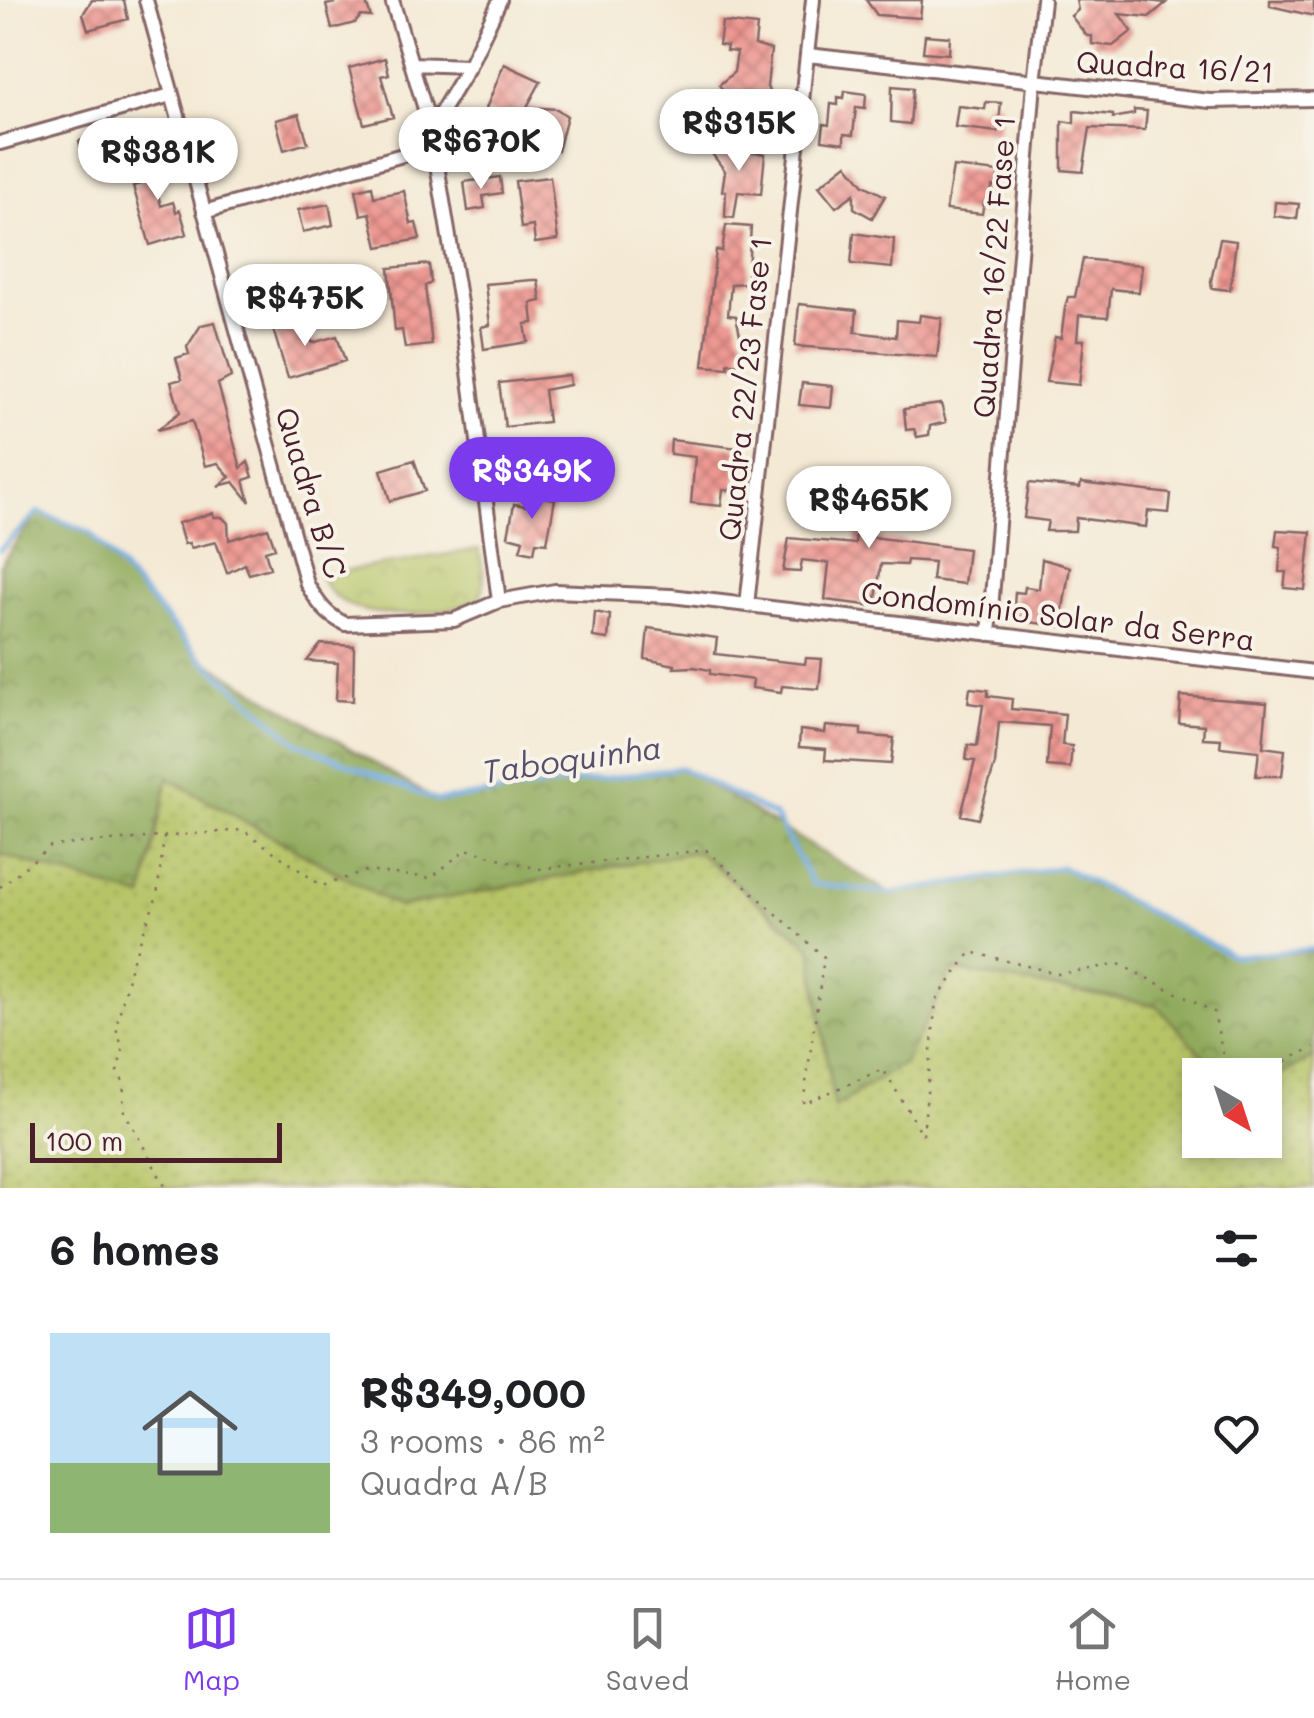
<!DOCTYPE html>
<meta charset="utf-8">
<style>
body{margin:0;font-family:Mali,sans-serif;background:#f6f6f6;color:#202124;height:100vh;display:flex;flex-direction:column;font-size:38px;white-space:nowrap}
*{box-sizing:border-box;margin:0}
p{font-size:32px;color:#757577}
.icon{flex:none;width:55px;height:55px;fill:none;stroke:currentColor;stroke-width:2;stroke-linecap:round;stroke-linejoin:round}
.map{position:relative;height:1188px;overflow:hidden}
.sheet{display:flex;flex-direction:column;background:#fff;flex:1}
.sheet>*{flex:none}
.needle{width:65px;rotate:141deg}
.controls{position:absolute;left:1182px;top:1058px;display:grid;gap:20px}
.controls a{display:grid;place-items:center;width:100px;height:100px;border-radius:0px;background:#fff;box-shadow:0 5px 15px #0003;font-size:50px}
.scale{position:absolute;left:30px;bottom:25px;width:252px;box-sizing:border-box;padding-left:10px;border:5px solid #4a1f2b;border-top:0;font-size:28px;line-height:35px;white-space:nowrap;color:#4a1f2b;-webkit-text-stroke:8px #f7f3e8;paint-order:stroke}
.price{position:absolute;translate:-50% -85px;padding:0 22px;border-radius:35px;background:#fff;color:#222;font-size:32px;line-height:65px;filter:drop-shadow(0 2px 5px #0008)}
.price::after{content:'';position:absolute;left:50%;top:60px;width:30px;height:22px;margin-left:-15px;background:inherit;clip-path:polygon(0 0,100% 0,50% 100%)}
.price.current{background:#7c3aed;color:#fff}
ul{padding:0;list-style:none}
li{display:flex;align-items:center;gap:30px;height:250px;padding:0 50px}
li span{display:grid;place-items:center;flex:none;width:280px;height:200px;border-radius:0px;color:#555}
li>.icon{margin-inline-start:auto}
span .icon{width:120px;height:120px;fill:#fffc;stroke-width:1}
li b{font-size:42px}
h2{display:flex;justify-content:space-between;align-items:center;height:120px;padding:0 50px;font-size:42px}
.dock{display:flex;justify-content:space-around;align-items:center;height:140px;border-top:2px solid #e0e0e0;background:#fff;font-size:28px;color:#757577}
.dock a{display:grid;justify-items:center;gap:5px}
.dock .current{color:#7c3aed}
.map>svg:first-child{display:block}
.grass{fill:url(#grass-dots);stroke:#807248;stroke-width:2.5}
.forest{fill:url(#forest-crowns);stroke:#6d6443;stroke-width:2.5}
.park{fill:url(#park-crowns);stroke:#807248;stroke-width:2.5}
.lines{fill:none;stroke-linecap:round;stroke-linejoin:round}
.stream{stroke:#71aae0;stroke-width:5}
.building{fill:url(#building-cross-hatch)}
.minor-casing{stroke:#866666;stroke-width:18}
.path{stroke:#866666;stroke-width:2.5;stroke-dasharray:2.5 8;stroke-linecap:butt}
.minor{stroke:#fff;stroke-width:12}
.labels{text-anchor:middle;stroke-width:8;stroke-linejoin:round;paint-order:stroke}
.street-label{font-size:30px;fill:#4a1f2b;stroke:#f7f3e8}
.water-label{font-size:32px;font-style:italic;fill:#58506a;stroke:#f7f3e8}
</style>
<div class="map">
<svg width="1314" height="1188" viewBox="0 0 1314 1188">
<defs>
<pattern id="grass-dots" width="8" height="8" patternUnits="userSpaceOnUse" patternTransform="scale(2.5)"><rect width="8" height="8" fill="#b6c466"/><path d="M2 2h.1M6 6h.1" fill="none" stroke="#9ea859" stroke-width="1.8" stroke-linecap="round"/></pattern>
<pattern id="forest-crowns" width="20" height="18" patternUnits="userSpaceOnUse" patternTransform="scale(2.5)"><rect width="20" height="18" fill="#90aa5b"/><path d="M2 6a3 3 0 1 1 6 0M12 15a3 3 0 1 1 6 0" fill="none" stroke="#788a4b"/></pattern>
<pattern id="park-crowns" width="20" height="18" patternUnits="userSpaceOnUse" patternTransform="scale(2.5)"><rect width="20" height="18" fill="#b6c466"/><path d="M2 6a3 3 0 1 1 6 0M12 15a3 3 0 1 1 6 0" fill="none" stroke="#9ea859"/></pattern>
<pattern id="building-cross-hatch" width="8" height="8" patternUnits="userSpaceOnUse" patternTransform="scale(2.5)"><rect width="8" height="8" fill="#ee9892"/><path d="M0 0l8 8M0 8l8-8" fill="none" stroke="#c37b77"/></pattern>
</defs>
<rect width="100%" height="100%" fill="#f7f3e8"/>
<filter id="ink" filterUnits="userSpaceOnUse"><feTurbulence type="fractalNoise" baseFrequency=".01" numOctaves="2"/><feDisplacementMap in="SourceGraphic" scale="20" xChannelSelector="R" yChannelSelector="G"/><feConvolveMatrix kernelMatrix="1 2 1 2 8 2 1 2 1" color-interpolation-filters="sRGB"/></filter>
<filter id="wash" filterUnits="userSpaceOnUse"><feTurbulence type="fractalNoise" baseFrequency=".0048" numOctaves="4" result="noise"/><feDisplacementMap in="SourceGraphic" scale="40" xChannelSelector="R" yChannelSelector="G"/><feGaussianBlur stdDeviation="2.25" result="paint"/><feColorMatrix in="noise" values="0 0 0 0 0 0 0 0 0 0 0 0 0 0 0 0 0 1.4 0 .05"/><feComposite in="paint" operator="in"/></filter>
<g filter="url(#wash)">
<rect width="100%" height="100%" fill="#f4e9d4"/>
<path class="grass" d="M167,778l232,129 298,-56 114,96 23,160 70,-45 48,-92 204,35 65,70h-21v65h65v-57l49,-26v131h-1314v-334l143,43z"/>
<path class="forest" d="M38,512l51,20 112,126 236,143 244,-33 209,125 172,-26 171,89 81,-4v105l-49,26v-8h-44l-65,-70 -203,-35 -49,93 -70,45 -23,-161 -114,-96 -298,56 -231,-129 -25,120 -143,-44v-289z"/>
<path class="park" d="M479,549l5,26 -1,14 -6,13c-46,14 -135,27 -157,-27z"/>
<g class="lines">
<path class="stream" d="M0,550l38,-38 51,20 112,126 97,85 139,58 244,-33 94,48 38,68 77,9 172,-26 171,89 81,-7"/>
</g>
<g id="blocks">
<path class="building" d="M92,0h32l4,19 -40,11 -5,-16z
M334,0h31l6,17 -10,-1 -6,7 -23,6 -6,-24 9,-2z
M866,0h56l-2,18 -43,-3z
M1076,0h62l28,3 -17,14 -30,-3 13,17 -19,15 -21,-2v-8h-5l-16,-20 7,-6z
M1270,0h44v16l-44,-10z
M722,22l35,4 -2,19 16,5 -4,37 2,4 -27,22 -23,-28 15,-13 3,-20 -11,-1 1,-5 -8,-1z
M925,35l25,2 -1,17 -26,-2z
M385,58l4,16 -8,2 12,41 -29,7 -15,-56z
M504,64l37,17 -14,26 30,2 10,7 -9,35 -25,-7 5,-14 -53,-19z
M892,86l21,2 -3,36 -19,-2z
M845,91l21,3 -1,14 -9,-1 -3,28 -9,-1v9l-22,-3 2,-16 5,1 2,-21 7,1v-8l6,1z
M986,102l15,1 -3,29 -43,-5 3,-21 27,3z
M1134,110l13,1 -2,19 -55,-2 -7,44 -21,-2v-49l12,2v-12l39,4v3l21,-4z
M299,114l9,29 -24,7 -8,-30z
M123,127l5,15 -45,13 -4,-14z
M727,145l8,1 4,4 26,4 -4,40 -23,-2 -4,26 -9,-1 1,-26h-4l3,-20 -18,-24 16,1z
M178,156l4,12 -29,8 8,30 12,-4 3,10 4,-2 7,24 -37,11 -17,-59 7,-2 -5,-16z
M847,164l17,21 21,11 -13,22 -18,-10v-14l-18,13 -17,-21z
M953,167l46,5 -2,15 -5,-1 -2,16h-6l-2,12 -36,-4z
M500,177l2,16 -19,3 2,12 -17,3 -4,-29z
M550,177l8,63 -23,3 -2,-17 -12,2 -6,-47z
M372,186l2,11 30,-6 7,33 5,-1 4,16 -42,8 -8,-34 -9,2 -5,-25z
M1275,202l24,2 -2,15 -23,-3z
M329,204l4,21 -30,7 -5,-22z
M726,225l25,2 -4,56 -16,1 -3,31 8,1 4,19h3l-2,29 -13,-1v5l-25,-2 13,-116 6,1z
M854,233l40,6 -2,29 -41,-4z
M1220,239l16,2 -6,49 -18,-2 -1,-7z
M1083,259l59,6 -3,27 -28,-3 -3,28 -29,-2 -2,25h7l-5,45 -33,-3 9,-45 6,1 4,-30 3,-11h7z
M429,264l2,19 -6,3 7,59 -27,3 -3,-18 -7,1 -6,-63z
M532,280h6l3,21 -10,2 2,20 -8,1 3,18 -44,7 -3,-22 9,-2 -5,-41z
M799,304l58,6 -2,22 41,5 1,-17 22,2 1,-7 22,3 -5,39 -142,-11z
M293,320l2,6 11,-3 6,20 25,-7 8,25 -57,17 -16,-52z
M215,322l16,55 -13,7 23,84 7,-6 5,15 -9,3 6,22 -16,-20 -16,4 12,-9 -12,-14 -13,3 -13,-45 -35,9 23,-18 -9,-30 11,-3 -6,-21 13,-4 -2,-7 14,-22z
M569,375l1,10 -26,5 4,32 -43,5 -6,-44z
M802,383l31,3 -2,22 -32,-3z
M941,404l5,18 -16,4 -1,9 -12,2 -3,-8 -8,1 -2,-21z
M671,440l68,8 -4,43 -12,-1 -2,16 -30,-3 4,-46 -25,-3z
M541,448l3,16 -32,5 -3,-16z
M414,460l11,31 -35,10 -9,-31z
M825,471l53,5 -7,61 97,12 -4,35 -32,-4 2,-18 -27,-2 -1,5 -25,-1 -6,42 -50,-6 4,-37 -27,-3 -2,12 -17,-1 6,-33 66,6 5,-54 -37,-4z
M1029,483l51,5 1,-5 90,11 -2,19 -21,-2 -2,16 -70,-9 -1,13h-29l2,-10 -24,-3z
M528,495l27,4 -8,44 -11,-1 -2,11 -14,-3 3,-10 -15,-4 6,-32 12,2z
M213,513l1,4h8l6,6 1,17 39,-12 7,20 -10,3 5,17 -21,6 -4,-10 -18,9 -11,-31 -25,6 -2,-5 -5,1 -6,-21z
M1277,530l34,2 -6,58 -21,-2 2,-16h-7l2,-25 -6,-1z
M1042,559l28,8 -10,59 -47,-6 2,-28 9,1 1,-6 14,2z
M595,612l15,3 -2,24 -15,-2z
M648,628l69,10 -2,16 90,10 1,-6 16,1 -3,30 -37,-3 -1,6 -29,-4 1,-8 -43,-6v-4l-16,-3 -20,1 1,-3 -30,-6z
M321,644l33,2 -1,55 -17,-1 2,-37 -31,-2z
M970,688l18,2v6l24,3 -1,10 54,5 -3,31 10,1 -2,22 -23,-2 3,-40 -51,-4 -4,42 -17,55 -17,-4 14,-54 -9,-1 2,-15 9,1 6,-41 -15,-2z
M1181,696l86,7 -4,44 22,3 -3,26h-26l3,-25 -39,-4 1,-8 -18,-1 1,-13 -25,-2z
M826,726l35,3v6l33,3 -3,26 -66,-4 1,-11 -27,-2 1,-17 25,3z"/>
</g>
</g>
<g filter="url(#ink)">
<use href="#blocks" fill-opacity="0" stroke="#866666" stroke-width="2.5"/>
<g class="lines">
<g class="minor-casing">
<path id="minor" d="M146,0l161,584c11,19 18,30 38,40l109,-4 45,-19 56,-10 116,5 643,76
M392,0l39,129 29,174 39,298
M808,55l402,46 104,-2
M411,64l58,2
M431,129l38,-63 31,-66
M0,143l171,-48
M204,212l230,-66
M747,605l66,-605
M989,634l45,-551 9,-83"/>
</g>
<path class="path" d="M164,837l-7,59 -26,69 -15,63 7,21 -6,23 7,11 -1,26 43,79
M0,887l51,-41 192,-16 79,56 44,-15 65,7 35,-29 72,20 168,-19 118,107 -21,147 80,-35 40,66 13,-135 35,-48 88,22 60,-10 95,48 13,63
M1257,1075l57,-28"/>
<use href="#minor" class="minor"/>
</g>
</g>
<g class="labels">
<g class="street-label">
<text transform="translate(1175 68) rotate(3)" y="10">Quadra 16/21</text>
<text transform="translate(995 267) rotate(-86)" y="10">Quadra 16/22 Fase 1</text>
<text transform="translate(746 389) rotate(-84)" y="10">Quadra 22/23 Fase 1</text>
<text transform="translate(310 493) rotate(73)" y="10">Quadra B/C</text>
<text transform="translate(1058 617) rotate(7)" y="10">Condomínio Solar da Serra</text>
</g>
<g class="water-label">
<text transform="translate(572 760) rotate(-8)" y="11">Taboquinha</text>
</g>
</g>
</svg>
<div class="controls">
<a><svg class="needle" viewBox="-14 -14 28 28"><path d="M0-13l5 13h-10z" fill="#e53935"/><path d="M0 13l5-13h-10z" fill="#757577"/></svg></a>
</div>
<div class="scale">100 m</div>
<b class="price" style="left:739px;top:174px">R$315K</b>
<b class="price" style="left:481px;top:192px">R$670K</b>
<b class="price" style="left:158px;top:203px">R$381K</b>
<b class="price" style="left:305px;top:349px">R$475K</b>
<b class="price current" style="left:532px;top:522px">R$349K</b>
<b class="price" style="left:869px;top:551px">R$465K</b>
</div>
<section class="sheet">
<h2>6 homes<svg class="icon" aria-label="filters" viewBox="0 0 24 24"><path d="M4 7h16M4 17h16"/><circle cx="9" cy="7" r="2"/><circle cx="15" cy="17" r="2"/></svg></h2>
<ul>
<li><span style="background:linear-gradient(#bfe0f5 65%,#8fb573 0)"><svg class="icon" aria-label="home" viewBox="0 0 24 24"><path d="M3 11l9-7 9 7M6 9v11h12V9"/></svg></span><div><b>R$349,000</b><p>3 rooms · 86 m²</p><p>Quadra A/B</p></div><svg class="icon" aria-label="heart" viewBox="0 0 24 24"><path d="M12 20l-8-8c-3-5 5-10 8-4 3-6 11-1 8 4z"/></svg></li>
</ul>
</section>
<nav class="dock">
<a class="current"><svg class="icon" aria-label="map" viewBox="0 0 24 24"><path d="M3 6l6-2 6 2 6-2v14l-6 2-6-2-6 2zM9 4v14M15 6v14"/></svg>Map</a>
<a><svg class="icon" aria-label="saved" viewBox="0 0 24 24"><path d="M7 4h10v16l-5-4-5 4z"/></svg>Saved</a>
<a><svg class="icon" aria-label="home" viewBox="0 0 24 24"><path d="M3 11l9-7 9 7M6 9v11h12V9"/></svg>Home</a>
</nav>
